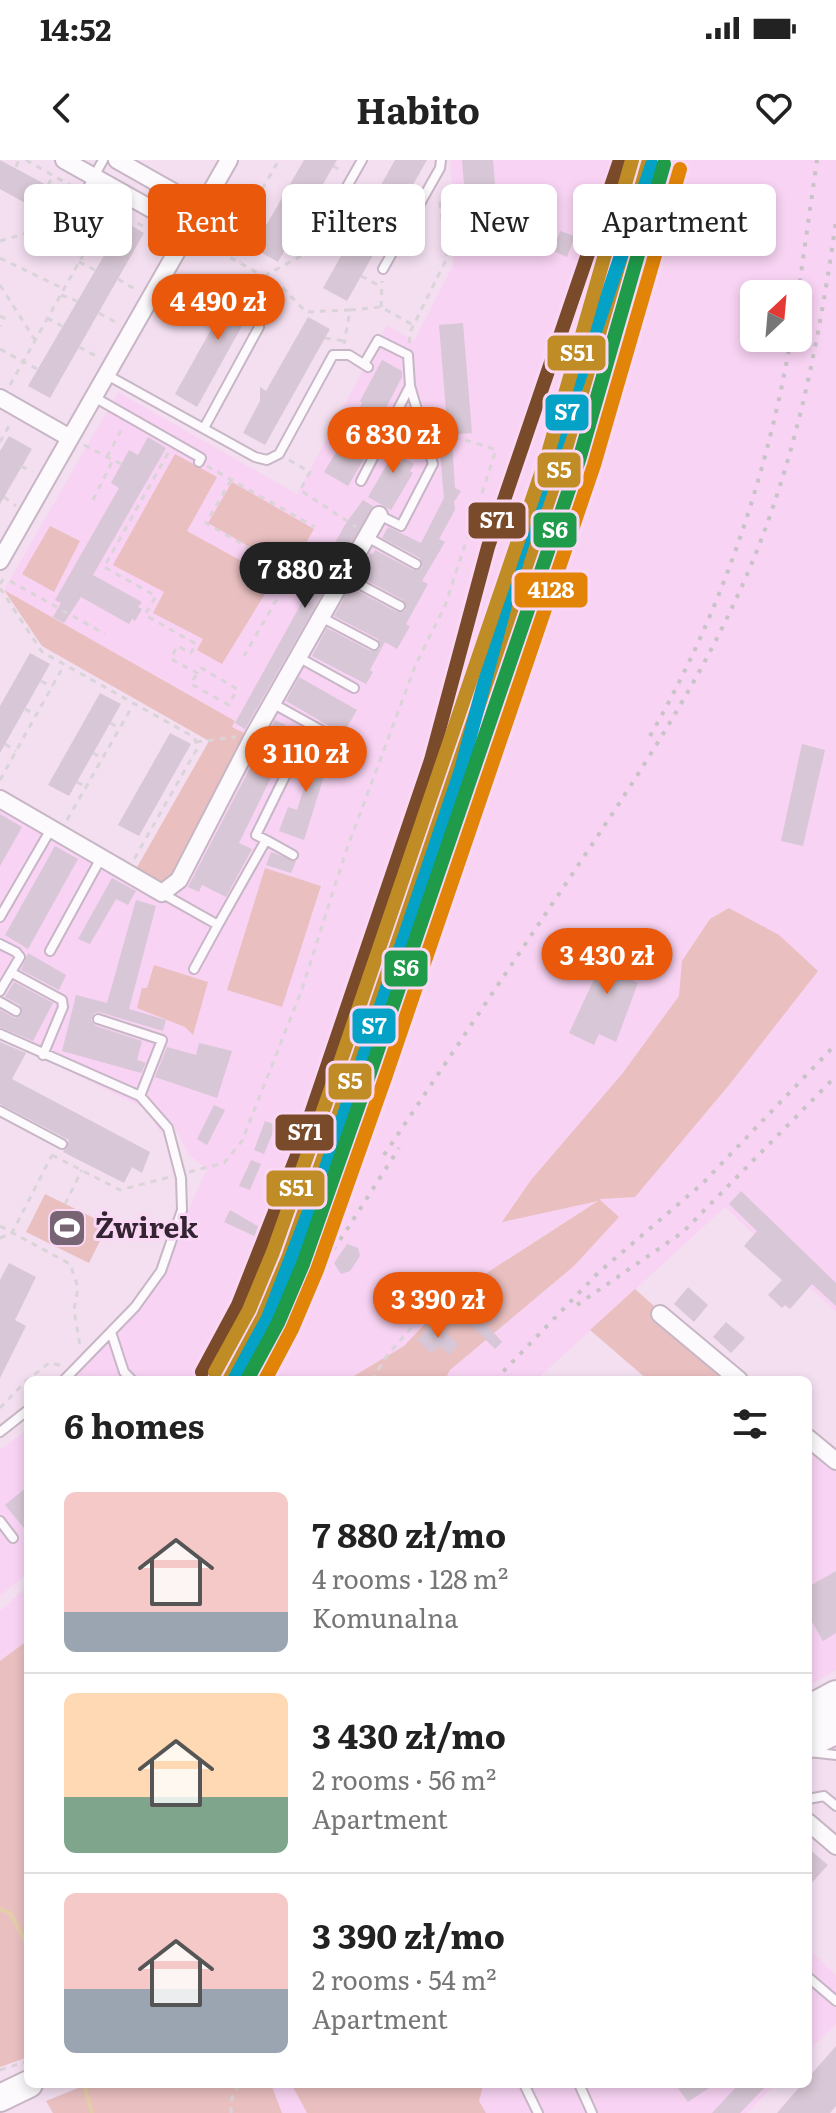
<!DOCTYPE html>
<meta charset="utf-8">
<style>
body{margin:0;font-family:Literata,serif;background:#f2f2f2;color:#222;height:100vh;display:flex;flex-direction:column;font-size:30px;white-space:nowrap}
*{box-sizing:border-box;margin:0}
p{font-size:26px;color:#767676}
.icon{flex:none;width:44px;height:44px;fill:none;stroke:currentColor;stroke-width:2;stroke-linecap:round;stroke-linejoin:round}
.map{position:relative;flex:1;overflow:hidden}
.drawer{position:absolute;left:24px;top:1216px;width:788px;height:712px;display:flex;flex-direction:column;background:#fff;border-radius:12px;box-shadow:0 4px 12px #0003}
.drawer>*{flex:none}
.banner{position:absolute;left:24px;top:24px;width:788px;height:72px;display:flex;gap:16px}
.needle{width:52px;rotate:26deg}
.controls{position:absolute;left:740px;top:120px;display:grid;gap:16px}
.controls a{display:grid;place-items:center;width:72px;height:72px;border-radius:12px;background:#fff;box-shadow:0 4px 12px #0003;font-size:40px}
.price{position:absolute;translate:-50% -68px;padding:0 18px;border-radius:28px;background:#ea580c;color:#fff;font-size:26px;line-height:52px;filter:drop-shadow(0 2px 4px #0008)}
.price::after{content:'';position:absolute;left:50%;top:48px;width:24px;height:18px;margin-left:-12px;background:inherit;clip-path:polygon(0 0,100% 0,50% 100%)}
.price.active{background:#222;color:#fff}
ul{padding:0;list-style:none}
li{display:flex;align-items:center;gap:24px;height:200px;padding:0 40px}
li+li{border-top:2px solid #e0e0e0}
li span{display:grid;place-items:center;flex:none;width:224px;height:160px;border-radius:12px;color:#555}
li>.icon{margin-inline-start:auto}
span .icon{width:96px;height:96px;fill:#fffc;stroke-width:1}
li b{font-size:34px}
h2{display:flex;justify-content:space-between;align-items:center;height:96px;padding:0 40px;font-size:34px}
.tag{padding:0 28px;border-radius:12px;background:#fff;box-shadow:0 4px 12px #0003;font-size:28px;line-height:72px}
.tag.active{background:#ea580c;color:#fff}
.status{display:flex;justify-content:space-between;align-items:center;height:56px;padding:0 40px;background:#fff;direction:ltr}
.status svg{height:22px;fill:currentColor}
header{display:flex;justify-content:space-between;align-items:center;height:104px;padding:0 40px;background:#fff;font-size:36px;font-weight:700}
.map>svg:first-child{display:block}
.built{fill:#f8d3f3;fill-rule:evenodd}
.green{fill:#e9bfc0}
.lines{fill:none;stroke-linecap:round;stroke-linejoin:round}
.stream{stroke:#e4cea8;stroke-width:4}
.building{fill:#d8c7d6}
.lane-casing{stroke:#c7b6c5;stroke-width:12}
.street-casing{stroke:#c7b6c5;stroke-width:20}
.primary-casing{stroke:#c7b6c5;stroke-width:30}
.path{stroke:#dad4d9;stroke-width:3;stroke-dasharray:6 6;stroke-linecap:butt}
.lane{stroke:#fdfafd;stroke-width:8}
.street{stroke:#fdfafd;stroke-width:16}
.primary{stroke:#fdfafd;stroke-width:26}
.rail{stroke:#c8c3c7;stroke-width:4;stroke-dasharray:4 8;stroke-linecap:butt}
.rail-1-casing{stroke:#fbd7f6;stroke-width:20}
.rail-2-casing{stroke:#fbd7f6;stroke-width:20}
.rail-3-casing{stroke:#fbd7f6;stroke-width:20}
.rail-4-casing{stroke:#fbd7f6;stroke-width:20}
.rail-5-casing{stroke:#fbd7f6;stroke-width:20}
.rail-6-casing{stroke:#fbd7f6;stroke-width:20}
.rail-1{stroke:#bf8c25;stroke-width:14}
.rail-2{stroke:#03a2c6;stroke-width:14}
.rail-3{stroke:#7a4b2a;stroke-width:14}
.rail-4{stroke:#1f9b4a;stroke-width:14}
.rail-5{stroke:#bf8c25;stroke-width:14}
.rail-6{stroke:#e18408;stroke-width:14}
.labels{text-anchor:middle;stroke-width:6;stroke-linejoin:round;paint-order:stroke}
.poi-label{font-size:28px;font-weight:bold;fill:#342432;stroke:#fbd7f6;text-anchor:start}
.line-badge{stroke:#fbd7f6;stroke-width:3}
.badge-label{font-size:22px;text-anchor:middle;font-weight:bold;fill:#fff}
</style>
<div class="status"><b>14:52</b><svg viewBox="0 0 49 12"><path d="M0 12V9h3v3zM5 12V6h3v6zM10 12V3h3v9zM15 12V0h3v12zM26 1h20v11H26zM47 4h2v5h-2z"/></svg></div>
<header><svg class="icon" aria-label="back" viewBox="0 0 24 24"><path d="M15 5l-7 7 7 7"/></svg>Habito<svg class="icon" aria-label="heart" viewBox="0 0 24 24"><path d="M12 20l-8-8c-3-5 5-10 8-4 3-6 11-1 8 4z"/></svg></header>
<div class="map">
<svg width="836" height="1953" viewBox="0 0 836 1953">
<rect width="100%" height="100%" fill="#f3dff0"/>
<path class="built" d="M451,0h385v1152l-111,-105 -189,173h-91l5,-10 124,-104 44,-49 -19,-17 -148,96 -47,50 -57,34h-270l-5,-7 89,-102 46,-102 -18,-14 -16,-31 -13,9 -12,-23 -148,-73v-232l169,98 10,-8 -3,-2 79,-153 -23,-13 3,-6 -231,-131 114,-198 179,102 90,-169 27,16 39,-76zM754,134h44v44h-44zM265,708l56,18 7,-18 -47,138 -54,-16z
M28,1269v144l-28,23v-146z
M808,1285l28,26v199l-28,16z
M28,1426v54l-28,21v-50z
M808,1788l28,27v49l-28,28z
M271,1924h20l16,29h-25z
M330,1924h446l-29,29h-400z"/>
<path class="green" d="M175,294l42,23 -30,54 87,48 -52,85 -25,-14 6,-11 -50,-26 11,-21 -51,-27z
M232,322l82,47 -24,41 -82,-47z
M50,366l30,15 -26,51 -32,-18z
M4,430l231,131 -3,6 14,7 -70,144 -13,7 -27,-16 73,-128 -167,-95z
M265,708l56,18 -39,121 -55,-17z
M729,748l50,27 39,36 -89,114 -94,112 -36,2 20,18 -45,49 -124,104 -5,10h-98l57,-34 47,-50 147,-95 -96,21 29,-42 91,-106 57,-78 3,-35 28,-42z
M154,805l54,17 -15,53 -8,-8 -48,-19 5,-20h5z
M45,1034l63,31 -19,38 -63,-31z
M635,1129l102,91h-89l-58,-50z
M28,1480v417l-28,10v-406z
M88,1924h183l11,29h-229l-7,-12z
M291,1924h196l-4,2 -4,15 7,12h-179z"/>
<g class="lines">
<path class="stream" d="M0,1749l10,4 18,33
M84,1925l8,28"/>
</g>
<path class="building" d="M0,0l65,35 -13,23 -52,-29z
M304,0h33l-59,102 -25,-14z
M395,0h32l-80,141 -24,-13z
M462,0h31l7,85 -31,2z
M110,53l34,20 -94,165 -22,-12 85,-146 -14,-8z
M560,71l15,5 -8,21 -14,-6z
M240,118l22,12 -65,117 -22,-13z
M308,157l22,12 -65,116 -22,-12 17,-32v-14l6,4z
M463,163l9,110 -24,2 -9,-110z
M382,200l20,11v6l-38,73 4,2 -20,34 -24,-14 21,-34 -2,-1 19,-34 -2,-2z
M399,274l12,7 -9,16 12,7 -4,7 3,2 -22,37 -23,-13 22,-38 -4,-2z
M9,276l23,13 -32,55v-53z
M148,277l18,11 -73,127 49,27 -4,5 4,2 -7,12 -3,-2 -3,5 -48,-27 -17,26 -11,-6 8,-14 -6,-3 64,-112 -8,-5 18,-33 9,5z
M452,281l3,47 6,3 -7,11 1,8 -16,29 6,3 -23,39 6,3 -22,40 4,2 -13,23 -12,-7 -15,28 3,2 -7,12 -54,-28 15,-28 44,23 9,-2 -2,-10 -44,-23 16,-29 47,25 9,-2 -3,-10 -46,-25 13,-22 3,1 2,-4 38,20 9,-2 -2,-10 -38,-20 6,-11 33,16 23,-45 -5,-56z
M363,340l10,6 -128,223 -10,-6 111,-200z
M30,493l20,11 -50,89v-47z
M299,517l58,33 -14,24 -57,-33z
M100,533l21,11 -52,92 -21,-11z
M275,560l11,5 -4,7 16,9 -7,11 -6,-3 -46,94 13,6 -26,48 -24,-12 -3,7 -11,-5z
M170,573l21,11 -52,92 -21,-11z
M301,582l29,15 -26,83 -25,-9 9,-24 9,3 15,-47 -15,-8z
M802,584l23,6 -22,96 -22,-5z
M0,654l22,13 -22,39z
M55,686l23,13 -50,90 -23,-14z
M271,692l25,9 -5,12 -25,-8z
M112,718l24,13 -8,14 -12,-6 -26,45 -12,-5z
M136,740l20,6 -27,103 37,11 -3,11 -64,-19 -5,1 -3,7 5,6 46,15 -5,19 9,3 -5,10 -79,-22 14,-56 31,8z
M616,772l19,9 -12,34 15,8 -22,59 -17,-8 -5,11 -25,-12z
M28,793l38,22 -7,15 -38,-20z
M14,822l39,21 -20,38 -33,-14v-17l15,8 7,-4 -2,-9 -15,-8z
M0,882l26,11 -14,26 138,73 -8,21 -10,-6 -8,16 -61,-31 6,-12 -69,-36z
M199,883l33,8 -15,47 -62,-21 12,-30 29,8z
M214,945l11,5 -18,35 -10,-6z
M265,961l11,4 -12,29 -10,-4z
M251,1000l10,4 -11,26 -11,-4z
M741,1031l95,92v23l-24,-22 -22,25 -5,-4 -3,3 -14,-13 14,-15 -38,-34 13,-15 -28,-27z
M230,1050l50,29 -4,7 -52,-24z
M347,1084l11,4 2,8 -10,15 -9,3 -7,-11z
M9,1103l27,14 -21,43 11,6 -26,52v-98z
M688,1127l20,18 -14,17 -20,-18z
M468,1130l11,11 -7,7 30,34 -7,7 -43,-43z
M436,1162l23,23 -10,10 -9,-9 -9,8 -14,-15z
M726,1162l19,16 -14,15 -18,-16z
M28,1326v47l-23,-28z
M836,1411v62l-13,8 -15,-26v-28z
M808,1688l20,17 -20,22z
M836,1886v60l-6,7h-53l25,-29h6v-6z
M675,1924h40l-27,18z
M739,1924h29l-28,29h-28z"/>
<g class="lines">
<g class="lane-casing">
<path id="lane" d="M62,75l41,-75
M311,90l51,-90
M383,109l57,-101 1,-8
M364,204l14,-24 30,15 2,31
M107,215l148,82 12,3 12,-6 54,-99h16l19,12
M94,237l107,61 -2,4
M204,268l55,-101
M361,321l49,-95 23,78 -32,62 -22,-11
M367,377l49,27
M344,416l56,30
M321,457l53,28
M298,497l56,31
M272,543l54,30
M266,680l27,15
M163,734l55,31 48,-85 -10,-5 34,-69
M0,757l51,-88
M0,784l16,8 4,5 -20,34
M50,791l51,-93
M194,809l24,-44
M12,813l50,27 1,7 -20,48
M0,842l16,9
M98,859l64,21 -22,56
M0,874l140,62 28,32 13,50 1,32 -21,61 -26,36 -71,73
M0,951l62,33
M111,1172l13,40 8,8
M0,1272l28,-22
M0,1361l13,17
M809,1592l27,3
M808,1639l16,-3 12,10
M808,1817l28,24
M524,1924l14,29
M579,1924l13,29"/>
</g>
<g class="street-casing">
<path id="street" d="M64,0l123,69
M117,0l83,47
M0,238l70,40
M0,401l229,-401
M0,639l162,94 17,-13 75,-145 125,-220
M660,1154l79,66
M808,1278l28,23
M808,1590l28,-14
M808,1662l28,24"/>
</g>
<g class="primary-casing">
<path id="primary" d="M808,1549l28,-15
M808,1570l28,-15
M0,1938l29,-14"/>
</g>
<path class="path" d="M26,0l49,28
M333,6l11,6
M16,7l3,-7
M48,25l5,-9
M96,39l69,40
M312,43l10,6
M220,45l20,57
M294,74l11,5
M93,77l16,9
M199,80l82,46 25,26 44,-2 -6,34
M0,81l54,-16
M232,81l47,-81
M0,98l64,31
M79,102l16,8
M264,116l39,-21
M361,116l21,11
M118,119l20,12
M0,125l35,55
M61,135l16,6
M254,143l14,8
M381,147l1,-26
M350,150l31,-3 32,18
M99,153l20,11
M0,156l4,2 -4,8
M47,158l15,8
M263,160l17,-32
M325,178l20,3
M409,183l2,-13 36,-72 -8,-62
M79,187l21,11
M0,189l37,20
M10,225l100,-178
M0,282l11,-20
M84,285l37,19
M168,293l-64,114 52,29 -11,19 51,29 -5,9 -14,-7 -6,13 26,14 3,-6 37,22 -8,16 -38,-21 6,-11
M107,297l17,-32
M289,300l21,12 -10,18 56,37
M21,306l11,6
M207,306l108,61
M231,320l-25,43 86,50 -48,83
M4,337l12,9
M93,340l20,-40
M10,421l95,53
M0,424l5,-8
M0,428l42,64 152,85 4,10 -65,114
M41,521l11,6
M25,549l11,6
M110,563l10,5
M196,582l40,-5
M5,584l11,7
M93,593l9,5
M0,620l64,-115
M77,622l9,5
M67,660l66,-115
M52,995l68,35 50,-13
M189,1012l35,-9 18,-22 60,-152 43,-135 71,-190 29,-58 51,-156 -23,-8 -37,-8
M65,1044l17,-34
M0,1066l70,38 8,23 -4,23 6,36
M0,1078l12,-5 40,-78
M81,1220l11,-5
M372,1220l14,-23 37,-43
M0,1248l25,-26 24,-19 15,3
M0,1910l28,-9
M231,1953l1,-16 7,-13"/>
<use href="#lane" class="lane"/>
<use href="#street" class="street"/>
<use href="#primary" class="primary"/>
<path class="rail" d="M798,134l19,-134
M650,576c71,-123 117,-259 141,-398
M384,995c65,-97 130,-194 195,-291 62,-93 122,-184 167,-287 49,-113 73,-234 90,-356
M577,1145l106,-73 153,-156
M243,1217l101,-143 55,-86
M495,1220l103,-107 105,-90 133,-139"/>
<g class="rail-1-casing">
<path id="rail-1" d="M229,1220l34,-63 25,-59 67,-190 209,-613 85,-295"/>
</g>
<g class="rail-2-casing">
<path id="rail-2" d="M234,1220l34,-62 58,-150 135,-398 57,-213 134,-392"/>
</g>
<g class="rail-3-casing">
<path id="rail-3" d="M202,1212l36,-67 58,-147 135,-398 57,-213 132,-387"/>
</g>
<g class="rail-4-casing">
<path id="rail-4" d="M247,1220l31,-57 25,-59 67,-191 209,-613 85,-296"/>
</g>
<g class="rail-5-casing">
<path id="rail-5" d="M215,1212l34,-62 24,-58 67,-189 209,-613 83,-290"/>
</g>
<g class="rail-6-casing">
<path id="rail-6" d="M265,1220l27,-51 25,-59 68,-192 209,-613 86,-296"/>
</g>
<use href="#rail-1" class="rail-1"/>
<use href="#rail-2" class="rail-2"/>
<use href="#rail-3" class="rail-3"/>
<use href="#rail-4" class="rail-4"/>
<use href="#rail-5" class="rail-5"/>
<use href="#rail-6" class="rail-6"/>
</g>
<defs>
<g id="stadium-square" transform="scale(2)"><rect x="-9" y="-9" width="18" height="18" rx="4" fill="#776574" stroke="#fbd7f6"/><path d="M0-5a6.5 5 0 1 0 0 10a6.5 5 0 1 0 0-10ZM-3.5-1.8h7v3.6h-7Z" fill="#fff"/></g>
</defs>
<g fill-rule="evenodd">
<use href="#stadium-square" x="67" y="1068"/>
</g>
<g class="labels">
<g class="poi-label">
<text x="95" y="1078">Żwirek</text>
</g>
</g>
<g class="line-badge">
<rect x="546" y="174" width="61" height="38" rx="8" fill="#bf8c25"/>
<rect x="544" y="233" width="46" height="39" rx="8" fill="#03a2c6"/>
<rect x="536" y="291" width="46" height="38" rx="8" fill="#bf8c25"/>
<rect x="467" y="341" width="60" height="39" rx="8" fill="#7a4b2a"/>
<rect x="532" y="351" width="46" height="38" rx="8" fill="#1f9b4a"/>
<rect x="513" y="411" width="76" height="38" rx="8" fill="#e18408"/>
<rect x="383" y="789" width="46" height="39" rx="8" fill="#1f9b4a"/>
<rect x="351" y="847" width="46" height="38" rx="8" fill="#03a2c6"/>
<rect x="327" y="902" width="46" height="39" rx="8" fill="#bf8c25"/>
<rect x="274" y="953" width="61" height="39" rx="8" fill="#7a4b2a"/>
<rect x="265" y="1009" width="61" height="39" rx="8" fill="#bf8c25"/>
</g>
<g class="badge-label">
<text x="577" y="201">S51</text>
<text x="567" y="260">S7</text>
<text x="559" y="318">S5</text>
<text x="497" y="368">S71</text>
<text x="555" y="378">S6</text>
<text x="551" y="438">4128</text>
<text x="406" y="816">S6</text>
<text x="374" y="874">S7</text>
<text x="350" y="929">S5</text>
<text x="305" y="980">S71</text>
<text x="296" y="1036">S51</text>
</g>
</svg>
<div class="controls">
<a><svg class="needle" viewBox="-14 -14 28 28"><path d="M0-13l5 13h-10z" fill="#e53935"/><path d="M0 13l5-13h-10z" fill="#767676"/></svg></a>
</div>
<b class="price" style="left:218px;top:182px">4 490 zł</b>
<b class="price" style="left:393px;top:315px">6 830 zł</b>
<b class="price active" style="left:305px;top:450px">7 880 zł</b>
<b class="price" style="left:306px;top:634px">3 110 zł</b>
<b class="price" style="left:607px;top:836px">3 430 zł</b>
<b class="price" style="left:438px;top:1180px">3 390 zł</b>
<div class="banner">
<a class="tag">Buy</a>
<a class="tag active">Rent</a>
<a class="tag">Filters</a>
<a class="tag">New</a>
<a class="tag">Apartment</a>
</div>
<section class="drawer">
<h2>6 homes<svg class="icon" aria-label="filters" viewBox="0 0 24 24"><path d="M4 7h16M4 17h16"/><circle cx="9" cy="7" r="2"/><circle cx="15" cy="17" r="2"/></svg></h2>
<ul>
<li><span style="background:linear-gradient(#f6c9c9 75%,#9aa5b1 0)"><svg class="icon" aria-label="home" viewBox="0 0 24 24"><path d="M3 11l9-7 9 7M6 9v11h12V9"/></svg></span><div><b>7 880 zł/mo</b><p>4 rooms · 128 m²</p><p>Komunalna</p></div></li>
<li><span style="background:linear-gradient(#ffd9b3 65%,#7fa58c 0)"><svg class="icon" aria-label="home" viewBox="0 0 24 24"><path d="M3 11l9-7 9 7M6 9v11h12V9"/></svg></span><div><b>3 430 zł/mo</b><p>2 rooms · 56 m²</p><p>Apartment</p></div></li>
<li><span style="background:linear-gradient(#f6c9c9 60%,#9aa5b1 0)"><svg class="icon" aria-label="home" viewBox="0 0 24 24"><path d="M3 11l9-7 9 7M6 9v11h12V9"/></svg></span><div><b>3 390 zł/mo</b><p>2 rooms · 54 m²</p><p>Apartment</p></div></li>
</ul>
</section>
</div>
